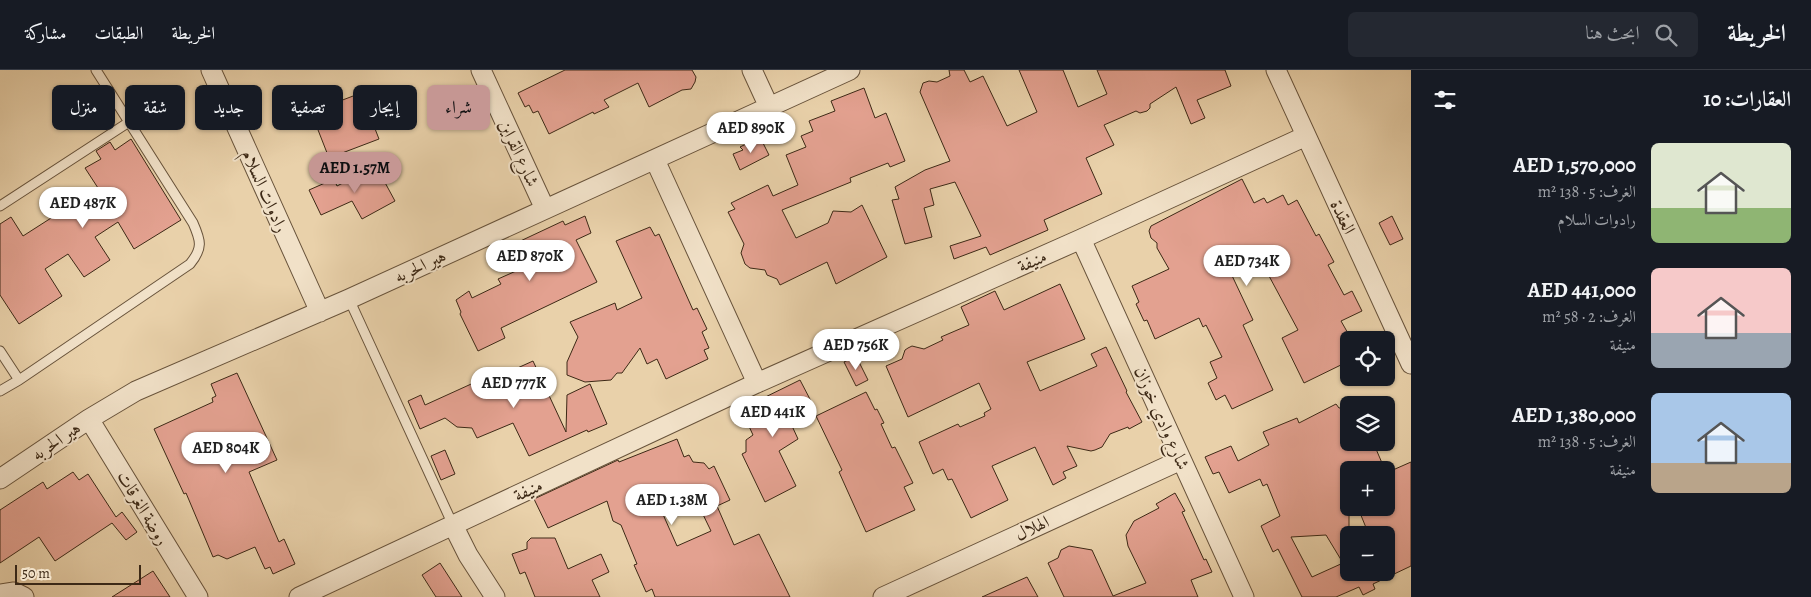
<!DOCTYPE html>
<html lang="ar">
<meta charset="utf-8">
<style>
body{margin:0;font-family:Alegreya,Amiri,serif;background:#242831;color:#f1f3f6;direction:rtl;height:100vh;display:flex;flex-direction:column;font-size:19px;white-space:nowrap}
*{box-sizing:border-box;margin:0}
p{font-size:16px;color:#9ea1a6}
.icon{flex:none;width:28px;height:28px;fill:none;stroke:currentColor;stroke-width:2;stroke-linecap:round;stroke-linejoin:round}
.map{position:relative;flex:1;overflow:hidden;direction:ltr}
.sheet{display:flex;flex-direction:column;background:#171b24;width:400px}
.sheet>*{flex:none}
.hud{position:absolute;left:15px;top:15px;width:475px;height:45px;direction:rtl;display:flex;gap:10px}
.controls{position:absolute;left:1340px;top:261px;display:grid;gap:10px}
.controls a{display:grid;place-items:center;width:55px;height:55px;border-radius:8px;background:#171b24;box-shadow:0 1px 4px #0004;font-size:25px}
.scale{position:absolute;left:15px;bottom:12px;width:126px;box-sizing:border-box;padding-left:5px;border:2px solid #3d2916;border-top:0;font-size:14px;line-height:18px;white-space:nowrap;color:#3d2916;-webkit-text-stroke:4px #f1e1c8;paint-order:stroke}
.price{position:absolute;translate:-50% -42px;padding:0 11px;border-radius:18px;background:#fff;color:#222;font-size:16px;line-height:32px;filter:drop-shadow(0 1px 2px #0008)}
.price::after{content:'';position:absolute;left:50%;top:30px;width:15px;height:11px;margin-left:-8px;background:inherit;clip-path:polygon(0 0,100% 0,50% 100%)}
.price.selected{background:#c59692;color:#111}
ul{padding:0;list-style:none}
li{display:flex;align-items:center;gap:15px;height:125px;padding:0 20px}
li span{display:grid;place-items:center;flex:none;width:140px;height:100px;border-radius:8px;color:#555}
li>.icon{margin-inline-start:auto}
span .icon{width:60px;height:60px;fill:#fffc;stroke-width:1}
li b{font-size:21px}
h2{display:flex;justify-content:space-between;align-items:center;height:60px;padding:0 20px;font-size:21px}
.chip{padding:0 18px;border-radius:8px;background:#171b24;box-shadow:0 1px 4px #0004;font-size:18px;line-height:45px}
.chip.selected{background:#c59692;color:#111}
header{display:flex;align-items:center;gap:30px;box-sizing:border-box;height:70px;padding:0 25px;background:#171b24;border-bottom:1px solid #363941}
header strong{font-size:24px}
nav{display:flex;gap:28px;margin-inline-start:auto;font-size:18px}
.search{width:350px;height:45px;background:#242831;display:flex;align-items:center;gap:12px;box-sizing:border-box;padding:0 18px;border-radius:8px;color:#9ea1a6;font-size:19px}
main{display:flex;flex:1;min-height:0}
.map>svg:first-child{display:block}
.building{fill:#e3a190;stroke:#3d2916;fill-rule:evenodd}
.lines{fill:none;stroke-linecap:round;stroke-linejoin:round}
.lane-casing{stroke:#68533b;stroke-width:11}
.street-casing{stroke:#68533b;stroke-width:21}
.lane{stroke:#f1e1c8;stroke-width:9}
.street{stroke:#f1e1c8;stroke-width:19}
.labels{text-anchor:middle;stroke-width:4;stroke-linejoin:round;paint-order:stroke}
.street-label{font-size:18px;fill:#3d2916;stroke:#f1e1c8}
</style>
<header>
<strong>الخريطة</strong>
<div class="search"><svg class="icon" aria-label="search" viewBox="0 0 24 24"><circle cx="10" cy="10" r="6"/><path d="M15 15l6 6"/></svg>ابحث هنا</div>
<nav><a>الخريطة</a><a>الطبقات</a><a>مشاركة</a></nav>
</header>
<main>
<section class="sheet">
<h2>العقارات: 10<svg class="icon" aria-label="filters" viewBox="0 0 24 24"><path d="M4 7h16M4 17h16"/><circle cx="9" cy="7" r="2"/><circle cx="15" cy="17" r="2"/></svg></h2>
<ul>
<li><span style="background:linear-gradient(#dfe7d0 65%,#8fb573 0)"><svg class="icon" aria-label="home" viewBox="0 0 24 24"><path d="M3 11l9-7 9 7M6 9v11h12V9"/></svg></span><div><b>AED 1,570,000</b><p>الغرف: 5 · 138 m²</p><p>رادوات السلام</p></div></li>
<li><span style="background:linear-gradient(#f6c9c9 65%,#9aa5b1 0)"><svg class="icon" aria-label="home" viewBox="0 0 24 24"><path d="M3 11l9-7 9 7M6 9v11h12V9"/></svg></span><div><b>AED 441,000</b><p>الغرف: 2 · 58 m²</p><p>منيفة</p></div></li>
<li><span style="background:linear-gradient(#a9c7e8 70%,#b9a48a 0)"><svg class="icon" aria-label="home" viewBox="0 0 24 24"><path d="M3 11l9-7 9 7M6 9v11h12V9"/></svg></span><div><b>AED 1,380,000</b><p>الغرف: 5 · 138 m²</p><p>منيفة</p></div></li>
</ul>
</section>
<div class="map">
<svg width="1411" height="527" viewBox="0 0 1411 527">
<rect width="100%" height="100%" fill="#e9d1aa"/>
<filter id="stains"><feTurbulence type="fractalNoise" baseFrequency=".004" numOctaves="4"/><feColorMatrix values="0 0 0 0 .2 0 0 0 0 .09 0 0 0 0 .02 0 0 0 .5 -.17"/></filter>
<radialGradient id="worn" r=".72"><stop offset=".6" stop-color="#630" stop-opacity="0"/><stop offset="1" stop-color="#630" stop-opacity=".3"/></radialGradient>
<path class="building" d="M565,0h127l4,7 -1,5 -4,7 -9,1 -33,17 -11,-24 -34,17 5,7 -15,7 -1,-2 -44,22 -11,-23 -5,2 -4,-8 -4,2 -7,-14z
M949,0h15l6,12 13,-6 24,50 30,-14 -18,-42h44l15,37 29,-13 -10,-24h128l6,16 -34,14 8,18 -14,6 -15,-37 -26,17v4l-3,3 -7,2 -4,-2 -32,14 10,20 -28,13 16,36 -58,26 4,10 -58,25 -4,-8 -32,12 -4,-13 31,-10 -26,-54 -25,7 4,16 -10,3 8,29 -27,7 -13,-44 7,-1 -4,-12 30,-17 25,-9 -30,-69 3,-9 6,-2 8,1 13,-6z
M864,18l11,30 11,-5 19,48 -15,6 -2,-4 -38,15 1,4 -69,28 14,28 32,-15 5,-12 18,1 11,-7 25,52 -51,27 -9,-22 -47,23 -3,-6 -10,-4 -2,-5 -15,-2 -5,-4 -4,-11 3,-9 -16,-32 7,-3 -4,-6 37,-18 5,11 25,-11 -12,-30 20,-8 -5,-11 12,-5 -4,-10 26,-10 -4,-10z
M361,23l18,46 -50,19 -18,-46z
M760,67l9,18 -29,15 -7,-16 10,-4 -3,-3z
M131,69l50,81 -47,29 -16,-27 -23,15 15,23 -26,17 -16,-23 -23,15 17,27 -43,28 -19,-29v-71l11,-7 12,19 75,-48 -13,-20 16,-9 -5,-8 14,-9 5,8z
M376,96l19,35 -33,18 -10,-18 -31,14 -12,-25 25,-11 3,7z
M1242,109l12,24 10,-5 3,5 16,-8 5,10 9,-5 19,36 3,-2 15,28 -6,3 16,30 8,-4 10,20 -21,10 8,14v15l-7,3 5,9 -43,21 -22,-45 16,-8 -44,-82 -26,13 1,3 -2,1 26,55 -10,5 30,65 -41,19 -7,-14 -9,5 -8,-17 9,-5 -7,-16 12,-5 -16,-32 -3,2 -4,-9 -44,21 -8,-19 -3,1 -8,-17 3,-2 -7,-16 37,-17 -12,-21v-5l-6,-5 -2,-7 2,-5z
M585,146l6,17 -15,7 21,42 -96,46 4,10 -27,13 -18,-37 1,-2 -5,-12 13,-9 3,7 29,-14 -3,-5 27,-12 -11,-23 49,-23 2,4z
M1392,146l11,23 -13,6 -11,-22z
M650,157l5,9 4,-2 34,76 4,-2 10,21 -5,3 7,16 -5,2 4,9 -42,20 -9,-20 -10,5 -7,-16 -18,25h-5l-6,7 -26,2 -18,-7v-13l11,-25 -8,-15 45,-19 2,7 25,-12 -26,-57z
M1060,214l25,55 -58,23 13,29 57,-25 -6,-12 15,-7 21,44 -1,1 16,30 -13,7 -1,-2 -18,7 -8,13 -7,3 -4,1 -24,-5 10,20 -14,6 3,6 -13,7 -18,-38 -43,19 16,34 -37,18 -19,-39 -4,1 -5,-11 -10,5 -14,-32 39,-18 2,3 25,-11 -1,-3 7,-4 -12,-26 -71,34 -22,-51 16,-7 3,-9 3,-2 4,-2 12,3 19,-9 -2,-3 28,-12 -8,-18 34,-16 9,19z
M856,286l12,24 -12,6 -12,-24z
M533,291l33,71 1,-37 23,-11 17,40 -19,8 -1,-2 -58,26 -16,-33 -36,15 -5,-10 -15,-1 -12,-9 -25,11 -12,-28 13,-6 4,10 55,-25 2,4z
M237,303l40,87 -28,12 30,70 5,-3 11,25 -22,10 -3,-7 -5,2 -10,-22 -28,12 -9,-4 -5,2 -27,-64 -2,1 -30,-65 59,-27 -1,-4 4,-2 -5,-12z
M800,310l12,23 -25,12 11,24 -19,12 17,35 -31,16 -23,-48 4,-2v-12l7,-5 -12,-26z
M866,322l9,18 2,-1 7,14 -3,1 11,24 3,-1 18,36 -9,4 11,23 -49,22 -27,-60 3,-2 -26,-54z
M1336,334l3,4 10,-1v35h24l12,28h-36v102h37v-44l-17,7 -11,-27h28v-35l25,-11v104l-38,18 2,5 -12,6 -4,-8 -23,10h-34l-24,-48 -5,3 -12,-26 19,-10 -13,-32 -4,2 -3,-7 -31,14 -10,-21 -6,2 -8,-17 26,-11 7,15 31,-16 -6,-13 34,-14 2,5zM1326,465l17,28 -31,14 -21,-40z
M677,369l7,18 5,-2 4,7 11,1 5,6 5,-3 16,34 -13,6 17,39 25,-11 31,63h-135l-3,-8 -6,3 -12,-27 3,-1 -16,-39 -8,-4 -6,-20 -59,27 -14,-29 84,-39 1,2zM687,419l4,10 4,-1 16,33 -34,15 -19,-43z
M445,380l10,24 -14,6 -10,-24z
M73,402l6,8 9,-6 28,43 6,-5 15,20 -11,8 -14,-17 -57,38 -16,-24 -39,26v-53l43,-28 4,7z
M1175,423l10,18 -3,1 22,48 2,-1 6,13 -21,8 7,17h-134l-16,-34 10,-5 3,-8 8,-4 23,4 21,46 33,-13 -18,-37 -2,-11 8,-14 25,-13 -3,-4z
M531,468h24l13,31 33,-15 8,18 -17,8 8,17h-65l-10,-25 -5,2 -8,-20 15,-5v-7z
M440,493l22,34h-26l-14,-22z
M153,501l17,26h-58z
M1027,507l11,20h-56z"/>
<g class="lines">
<g class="lane-casing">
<path id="lane" d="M0,136l129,-84
M349,229l104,226
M0,281l19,29
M0,321l19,-11 171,-116c13,-16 11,-23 3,-41l-97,-153"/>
</g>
<g class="street-casing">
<path id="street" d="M211,0l109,242
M481,0l64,139
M752,0l17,37
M1276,0l135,294
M655,90l102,223
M1081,169l163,358
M89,349l109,178
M0,409l89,-60 47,-28 213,-92 501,-229
M453,455l15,30 27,42
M0,524l14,-2 10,5
M299,527l458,-214 324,-144 225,-103
M883,527l298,-137"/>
</g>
<use href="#lane" class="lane"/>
<use href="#street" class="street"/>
</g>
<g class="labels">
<g class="street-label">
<text transform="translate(519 83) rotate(65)" y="6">شارع القراين</text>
<text transform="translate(265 121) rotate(66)" y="6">رادوات السلام</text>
<text transform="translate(1343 147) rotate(65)" y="6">العقدة</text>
<text transform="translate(1032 191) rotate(-24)" y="6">منيفة</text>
<text transform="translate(420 196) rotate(-25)" y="6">هير الحربه</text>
<text transform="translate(1162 348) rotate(66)" y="6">شارع وادي خوزان</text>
<text transform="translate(56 371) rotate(-34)" y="6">هير الحربه</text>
<text transform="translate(528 420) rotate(-25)" y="6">منيفة</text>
<text transform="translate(143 438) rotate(59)" y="6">روضة الغرقات</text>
<text transform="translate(1032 458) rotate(-25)" y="6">الهلال</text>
</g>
</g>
<rect width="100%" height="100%" filter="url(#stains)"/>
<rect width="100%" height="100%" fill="url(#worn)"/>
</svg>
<div class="controls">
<a><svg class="icon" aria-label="locate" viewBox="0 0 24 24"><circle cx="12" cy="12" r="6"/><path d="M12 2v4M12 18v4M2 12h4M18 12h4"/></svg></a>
<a><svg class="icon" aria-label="layers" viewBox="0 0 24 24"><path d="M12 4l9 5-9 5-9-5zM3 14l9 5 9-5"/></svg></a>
<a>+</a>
<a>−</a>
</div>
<div class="scale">50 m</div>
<b class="price" style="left:751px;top:84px">AED 890K</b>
<b class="price selected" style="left:355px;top:124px">AED 1.57M</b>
<b class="price" style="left:83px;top:159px">AED 487K</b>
<b class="price" style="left:530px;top:212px">AED 870K</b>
<b class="price" style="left:1247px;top:217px">AED 734K</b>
<b class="price" style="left:856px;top:301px">AED 756K</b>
<b class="price" style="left:514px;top:339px">AED 777K</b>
<b class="price" style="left:773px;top:368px">AED 441K</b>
<b class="price" style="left:226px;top:404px">AED 804K</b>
<b class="price" style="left:672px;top:456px">AED 1.38M</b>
<div class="hud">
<a class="chip selected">شراء</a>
<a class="chip">إيجار</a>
<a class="chip">تصفية</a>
<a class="chip">جديد</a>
<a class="chip">شقة</a>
<a class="chip">منزل</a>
</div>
</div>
</main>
